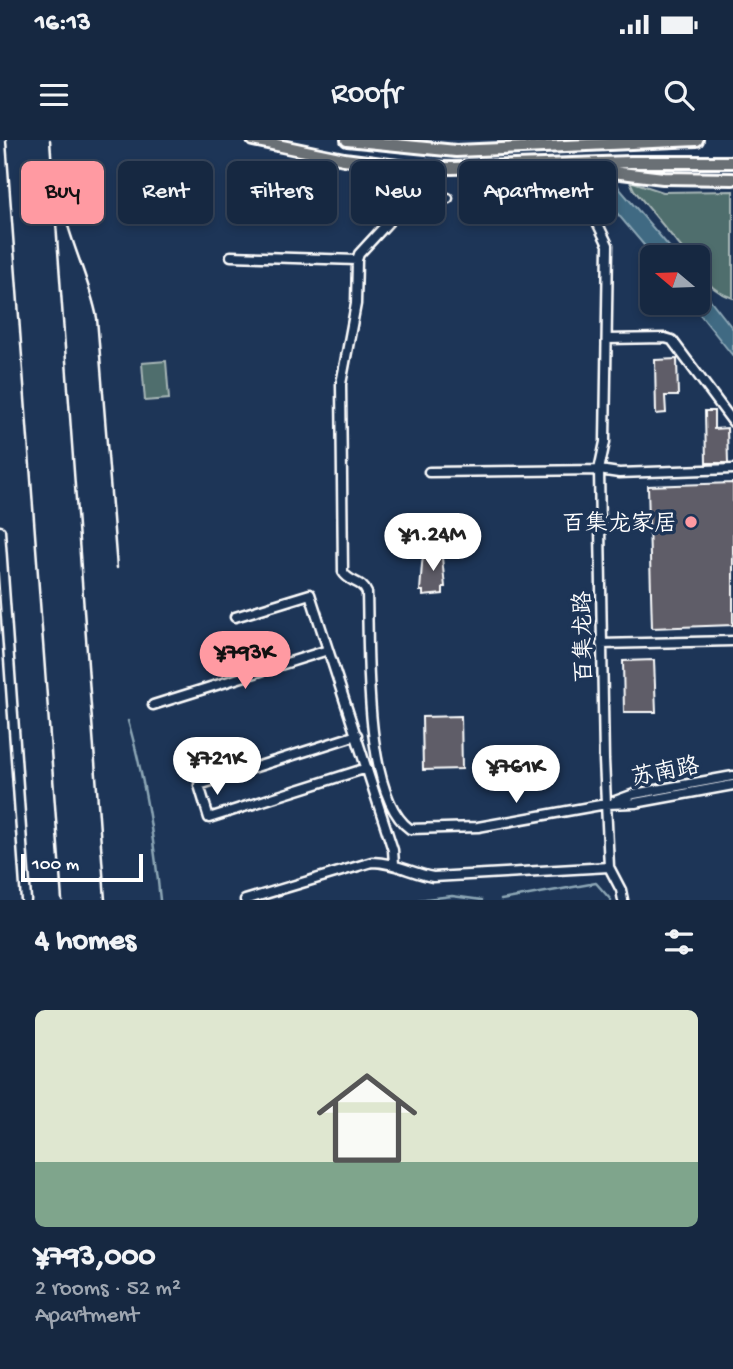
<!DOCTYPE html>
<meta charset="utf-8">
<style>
body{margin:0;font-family:"Gochi Hand","LXGW WenKai TC",sans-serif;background:#23344c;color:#f1f3f6;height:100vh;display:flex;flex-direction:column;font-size:26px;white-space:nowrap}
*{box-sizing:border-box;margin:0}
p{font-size:23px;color:#9ea6b1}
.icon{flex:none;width:38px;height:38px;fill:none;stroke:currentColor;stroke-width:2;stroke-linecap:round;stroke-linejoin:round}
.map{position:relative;height:760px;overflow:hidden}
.sheet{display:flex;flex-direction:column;background:#162841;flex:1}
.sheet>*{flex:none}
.top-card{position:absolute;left:21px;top:21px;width:691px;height:63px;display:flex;gap:14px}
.needle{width:46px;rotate:289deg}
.buttons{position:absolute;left:640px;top:105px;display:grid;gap:14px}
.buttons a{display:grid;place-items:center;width:70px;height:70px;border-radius:10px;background:#162841;box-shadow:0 4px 10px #0003,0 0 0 2px #35445a;font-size:35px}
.scale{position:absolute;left:21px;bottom:18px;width:122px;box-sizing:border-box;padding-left:7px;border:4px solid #fff;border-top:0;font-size:19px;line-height:24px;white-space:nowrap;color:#fff;-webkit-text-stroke:5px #1d3557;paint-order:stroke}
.price{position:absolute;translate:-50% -60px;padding:0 16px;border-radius:24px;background:#fff;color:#222;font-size:23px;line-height:46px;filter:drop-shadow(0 2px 4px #0008)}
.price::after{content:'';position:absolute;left:50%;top:42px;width:21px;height:16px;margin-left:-10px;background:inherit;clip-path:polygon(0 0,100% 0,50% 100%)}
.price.current{background:#ff9aa2;color:#111}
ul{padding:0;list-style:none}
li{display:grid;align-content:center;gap:14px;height:371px;padding:0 35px}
li span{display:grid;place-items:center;height:217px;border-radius:10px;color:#555}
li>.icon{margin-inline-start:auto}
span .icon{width:126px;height:126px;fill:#fffc;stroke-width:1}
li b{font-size:30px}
h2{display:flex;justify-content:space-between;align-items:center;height:84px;padding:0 35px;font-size:30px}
.pill{padding:0 24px;border-radius:10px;background:#162841;box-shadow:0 4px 10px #0003,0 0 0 2px #35445a;font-size:24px;line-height:63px}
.pill.current{background:#ff9aa2;color:#111}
.status{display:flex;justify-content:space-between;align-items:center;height:49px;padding:0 35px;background:#162841;direction:ltr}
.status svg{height:19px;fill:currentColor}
header{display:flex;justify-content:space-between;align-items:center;height:91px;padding:0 35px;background:#162841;font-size:32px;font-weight:600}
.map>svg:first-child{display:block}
.green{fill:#4f6e6d;stroke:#a7b6b6;stroke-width:2}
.water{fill:#3f6b83;stroke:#8ca6b5;stroke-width:2}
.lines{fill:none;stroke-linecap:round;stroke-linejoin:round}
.stream{stroke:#8ca6b5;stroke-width:2.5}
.building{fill:#5e5d68;stroke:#fff;stroke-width:2}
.minor-casing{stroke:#fff;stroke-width:13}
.major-casing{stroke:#fff;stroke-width:16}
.minor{stroke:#1d3557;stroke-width:8}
.major{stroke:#6b6f75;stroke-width:10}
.rail{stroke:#fff;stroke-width:2.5}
.poi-dot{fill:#ff9aa2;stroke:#1d3557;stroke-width:2.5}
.labels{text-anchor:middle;stroke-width:7;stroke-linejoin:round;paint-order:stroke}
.poi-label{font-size:23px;fill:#fff;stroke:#1d3557;text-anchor:end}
.street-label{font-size:23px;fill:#fff;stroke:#1d3557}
</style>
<div class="status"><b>16:13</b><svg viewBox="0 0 49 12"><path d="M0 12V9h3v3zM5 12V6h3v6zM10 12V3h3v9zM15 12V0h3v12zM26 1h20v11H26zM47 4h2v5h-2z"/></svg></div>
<header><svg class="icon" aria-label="menu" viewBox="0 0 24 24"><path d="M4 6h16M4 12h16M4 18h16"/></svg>Roofr<svg class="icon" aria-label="search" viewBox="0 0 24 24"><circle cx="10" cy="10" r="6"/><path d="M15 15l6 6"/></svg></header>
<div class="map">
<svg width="733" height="760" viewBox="0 0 733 760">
<rect width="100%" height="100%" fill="#1d3557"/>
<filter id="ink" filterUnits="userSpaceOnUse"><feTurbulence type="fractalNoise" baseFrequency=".0143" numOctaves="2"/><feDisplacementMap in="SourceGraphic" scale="14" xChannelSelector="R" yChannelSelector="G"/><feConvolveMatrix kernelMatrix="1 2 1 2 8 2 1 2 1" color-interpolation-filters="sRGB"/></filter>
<g filter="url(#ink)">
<path class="green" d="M630,41l33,11 70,-1v107c-19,-6 -35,-20 -35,-41h-9l-55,-67z
M166,221l3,38 -24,2 -3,-38z"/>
<path class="water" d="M616,40l3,8 59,69h-24l-49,-58 -5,-18z
M698,144l35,45v27l-42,-53h7z"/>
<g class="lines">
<path class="stream" d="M128,581c17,58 26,118 32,179
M418,760l34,-4 30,4
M501,760l95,-17 15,17"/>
</g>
<path class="building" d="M677,219l1,37h-13l1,17 -10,1 -1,-54z
M705,271h9v18l13,-1 1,35h-22z
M733,343v142l-81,3 -4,-142z
M428,408h13l4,39h-2v7l-20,2v-5h-3l2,-27 1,-7h5z
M654,520l2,52h-32l-1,-51z
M461,576l1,53 -39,1 -1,-53z"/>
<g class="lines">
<g class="minor-casing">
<path id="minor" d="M581,23l2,30 25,52 -3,197 -6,28 5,290 5,107 12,23 2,10
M448,58l-38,-3 -6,2 -10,19 -35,38 -2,6 -1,44 -15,80 2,188c6,11 19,8 24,21 2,55 -4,203 43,236l68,-2 128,-23 29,-1 98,-18
M231,116l126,4
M607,199l58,-1 7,2 61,82
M429,332l170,-2 20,3 114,-4
M0,391l26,369
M235,477l75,-23 83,256 1,14
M601,504l132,-3
M153,565l175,-55
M357,595l-158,50 10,33 158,-50
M615,661l19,-7 99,-18
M245,760l127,-38c22,0 39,11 61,15l176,-10"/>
</g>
<g class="major-casing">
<path id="major" d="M253,0l91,19 61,8 47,1 179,-6h102
M347,0l109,11 241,-11
M579,28l84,10 70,1"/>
</g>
<use href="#minor" class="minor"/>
<use href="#major" class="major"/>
<path class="rail" d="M6,0l56,760
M50,0l55,760
M61,59c8,41 28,78 36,119l20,250"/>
</g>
</g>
<circle class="poi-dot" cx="691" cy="382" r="7"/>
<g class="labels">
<g class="poi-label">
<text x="677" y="390">百集龙家居</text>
</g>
<g class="street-label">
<text transform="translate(582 497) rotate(-91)" y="8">百集龙路</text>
<text transform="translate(665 630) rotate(-11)" y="8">苏南路</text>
</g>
</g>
</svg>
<div class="buttons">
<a><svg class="needle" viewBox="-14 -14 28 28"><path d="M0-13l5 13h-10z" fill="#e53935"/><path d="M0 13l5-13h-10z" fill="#9ea6b1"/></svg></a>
</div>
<div class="scale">100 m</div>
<b class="price" style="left:433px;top:433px">¥1.24M</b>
<b class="price current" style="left:245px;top:551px">¥793K</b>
<b class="price" style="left:217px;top:657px">¥721K</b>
<b class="price" style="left:516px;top:665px">¥761K</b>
<div class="top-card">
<a class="pill current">Buy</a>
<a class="pill">Rent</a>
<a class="pill">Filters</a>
<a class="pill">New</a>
<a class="pill">Apartment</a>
</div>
</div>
<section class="sheet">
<h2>4 homes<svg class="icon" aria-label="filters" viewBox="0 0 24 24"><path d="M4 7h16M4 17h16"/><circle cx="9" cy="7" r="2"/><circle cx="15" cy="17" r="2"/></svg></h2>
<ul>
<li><span style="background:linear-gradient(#dfe7d0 70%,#7fa58c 0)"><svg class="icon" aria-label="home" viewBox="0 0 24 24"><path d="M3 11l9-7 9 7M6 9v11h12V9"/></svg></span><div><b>¥793,000</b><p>2 rooms · 52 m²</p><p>Apartment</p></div></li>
</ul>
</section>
